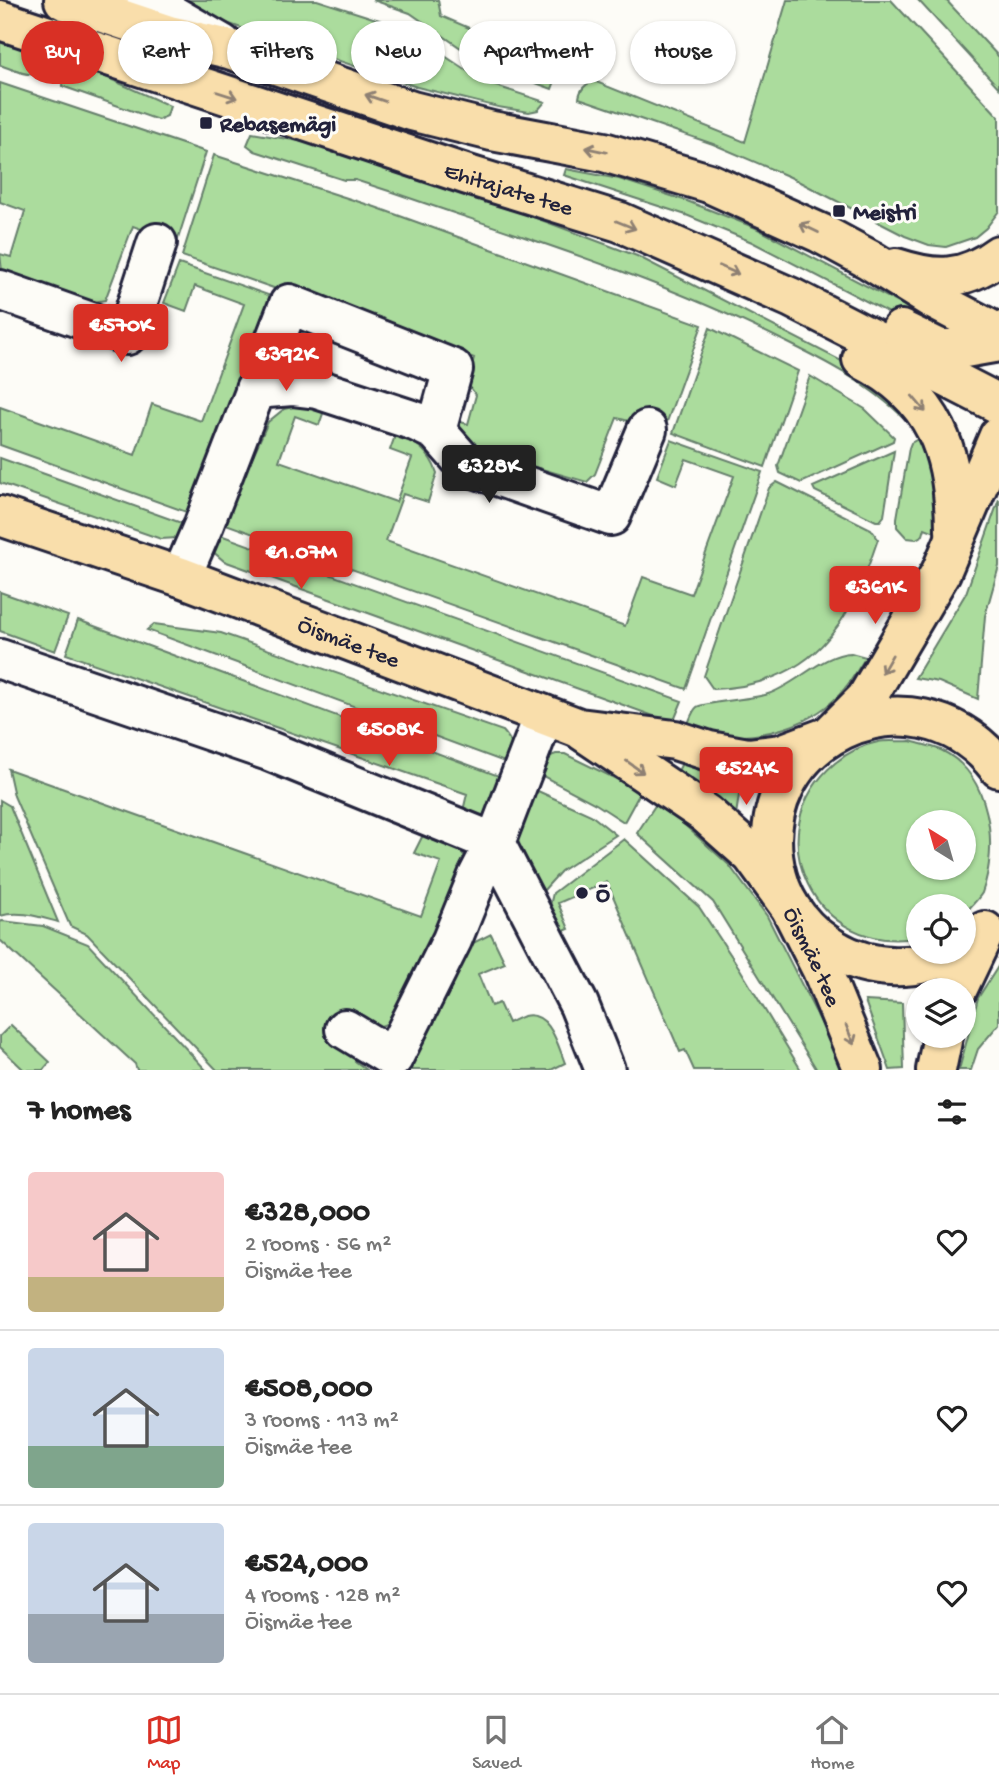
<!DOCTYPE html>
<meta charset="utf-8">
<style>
body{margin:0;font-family:"Gochi Hand",sans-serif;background:#f6f6f6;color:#222;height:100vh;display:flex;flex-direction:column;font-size:26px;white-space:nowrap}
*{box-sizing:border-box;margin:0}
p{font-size:23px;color:#767676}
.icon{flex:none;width:38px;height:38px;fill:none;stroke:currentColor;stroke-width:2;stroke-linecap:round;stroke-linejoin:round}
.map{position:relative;height:1070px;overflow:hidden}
.drawer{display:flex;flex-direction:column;background:#fff;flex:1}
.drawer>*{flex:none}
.banner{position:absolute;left:21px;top:21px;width:957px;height:63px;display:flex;gap:14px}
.needle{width:46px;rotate:323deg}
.controls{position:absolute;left:906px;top:810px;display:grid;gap:14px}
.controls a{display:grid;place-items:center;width:70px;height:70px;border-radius:50%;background:#fff;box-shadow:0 2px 5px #0004;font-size:35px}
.price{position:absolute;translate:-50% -60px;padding:0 16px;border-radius:7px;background:#d93025;color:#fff;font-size:23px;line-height:46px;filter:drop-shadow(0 2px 4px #0008)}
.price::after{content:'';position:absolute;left:50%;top:42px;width:21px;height:16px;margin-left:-10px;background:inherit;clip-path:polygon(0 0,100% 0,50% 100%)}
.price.current{background:#222;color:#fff}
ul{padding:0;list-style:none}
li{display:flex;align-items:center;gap:21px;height:175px;padding:0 28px}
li+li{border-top:2px solid #e0e0e0}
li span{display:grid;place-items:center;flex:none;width:196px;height:140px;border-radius:7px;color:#555}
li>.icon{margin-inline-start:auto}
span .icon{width:84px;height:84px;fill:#fffc;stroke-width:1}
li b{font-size:30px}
h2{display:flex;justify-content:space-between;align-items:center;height:84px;padding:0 28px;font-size:30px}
.pill{padding:0 24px;border-radius:32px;background:#fff;box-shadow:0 2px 5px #0004;font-size:24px;line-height:63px}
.pill.current{background:#d93025;color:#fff}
.tab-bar{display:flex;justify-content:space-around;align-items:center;height:98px;border-top:2px solid #e0e0e0;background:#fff;font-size:19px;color:#767676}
.tab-bar a{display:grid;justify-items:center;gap:4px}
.tab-bar .current{color:#d93025}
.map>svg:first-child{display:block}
.green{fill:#abdc9d;stroke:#667f6c;stroke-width:2;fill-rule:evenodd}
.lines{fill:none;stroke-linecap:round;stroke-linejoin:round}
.minor-casing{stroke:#22223b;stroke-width:44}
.major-casing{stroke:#22223b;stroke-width:44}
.minor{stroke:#fdfcf7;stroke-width:38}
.major{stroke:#f9deab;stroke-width:38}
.oneway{stroke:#8e8073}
.poi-dot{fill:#22223b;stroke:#fdfcf7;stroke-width:2.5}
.labels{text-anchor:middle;stroke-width:6;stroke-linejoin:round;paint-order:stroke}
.poi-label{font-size:23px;font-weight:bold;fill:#22223b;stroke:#fdfcf7;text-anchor:start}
.street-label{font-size:23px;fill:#22223b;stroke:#fdfcf7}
</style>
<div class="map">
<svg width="999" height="1070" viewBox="0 0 999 1070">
<rect width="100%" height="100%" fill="#fdfcf7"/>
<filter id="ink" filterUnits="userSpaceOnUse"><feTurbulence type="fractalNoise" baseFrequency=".0143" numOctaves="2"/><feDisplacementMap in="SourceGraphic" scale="14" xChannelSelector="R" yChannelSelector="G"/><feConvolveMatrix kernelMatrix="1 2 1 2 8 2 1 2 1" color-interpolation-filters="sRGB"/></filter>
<g filter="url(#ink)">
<path class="green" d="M158,0h159l84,27 83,55 61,20 -7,8 -9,2 -31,-5 -81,-20z
M373,0h65l3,16 108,46 9,11 -6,16 -68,-25 -74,-51z
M787,0h104l108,117v94l-13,17 -11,9 -29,10 -17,-2 -24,-9 -115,-59 -77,-33 -134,-46c1,-8 6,-14 15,-17l151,61z
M918,0h28l53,57v31z
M0,38l49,17c-11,30 -25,18 -49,10z
M66,59l104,47 -3,10 -9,4 -96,-34z
M0,83l206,69 -29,90 -44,-16 -28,74 -11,2 -92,-31 -2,-17 11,3 14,-46 -25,-9z
M252,133l59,10 217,72 109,41 226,116 51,47h-9c-37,-36 -80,-58 -125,-80 -124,-62 -258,-102 -388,-147l-37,-12h-11l-89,-29 -8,-6z
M214,155l161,52 327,118 -38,105 -47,-12 -22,56 -8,8 -119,-34 -12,-17 1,-10 11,3 8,-29 -9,-12 7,-25 -292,-102z
M566,169l53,10 68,22 69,27 183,96 2,11 -21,-6 -168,-87 -66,-27 -122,-40z
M179,264l92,32 -79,218 -192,-69v-38l135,48 17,-51 49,17 43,-117 -49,-18 -9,25 -22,-8z
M710,328l88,43 -33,96 -92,-34z
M810,376l55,33 29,28 -1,4 -92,42 -21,-10 -2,-7z
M297,406l28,2 -6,17 -24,-9 -16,45 117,41 16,-44 -22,-8 6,-17c20,9 34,19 41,40l-9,29 -25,-8 -17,47 239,85 18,-49 48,17 43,-118 -48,-17 -10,26 -19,-8 14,-37 91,32 -76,217 -463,-166 45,-101 16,-13z
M925,435l14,79 -4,18 -10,-4 -2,7 -7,4 -9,-1 -10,-11v-9l12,-70 2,-5z
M894,451l-10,65 -4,5h-4l-61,-30 -2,-4z
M0,458l187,67 -10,13 -16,1 -161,-56z
M777,482l94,47 7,10c-29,87 -65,146 -165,150l-9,-13 65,-188z
M999,499v67l-14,50 -7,83 -39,-17 -24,-4 51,-85z
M212,532l470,169 -9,22 -449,-162 -13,-11z
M0,592l68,24 -13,35 -55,-20z
M78,620l429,159 -19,36 -11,2 -14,-6 4,-17 -401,-140z
M154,624l67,9 282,98c10,11 12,19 7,33l-363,-134z
M851,653l15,4c-7,10 -13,22 -21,31 -30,38 -86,53 -132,47 -9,-1 -18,-6 -26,-9 3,-6 5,-15 10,-19 6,-5 58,-8 71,-13 28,-9 54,-40 83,-41z
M910,741c10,3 22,5 31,9 50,24 58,96 41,143 -5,8 -12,14 -18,21v-8h-45v31c-104,22 -165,-106 -84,-174 11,-9 27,-18 43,-21 10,-2 22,0 32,-1zM964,822v46h-45v-46z
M556,754h9l76,37 -17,31 -28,-18 -59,-31 11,-16z
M684,759l42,15 21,3 -8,18 -3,20 -60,-40z
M8,769l413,147 20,-54 -27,-9 10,-20 31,12 14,16 -78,161 -10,4h-12l-8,26 -6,9 12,9h-150l-130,-136 -17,-8 -56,-130z
M529,787l62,28 25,20 -55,36 -18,20 -9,-3 -15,-37 -2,-25z
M0,800l10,6 48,116c-19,-5 -39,-12 -58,-6z
M658,801l71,64 38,51 78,154h-28l-104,-168 -76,-69z
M624,839l75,68 41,62 61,101h-107l-9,-20 -5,2 -73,-170 -49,21 11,26 -10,4 -10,-23 4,-17z
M2,921l41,5 45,18 118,126h-69l-2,-6 -135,-124v-18z
M491,934l14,29 -27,11 13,32 8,-3 9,20c5,-2 11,-6 16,-7 26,-6 34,30 41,47l-14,7h-150l62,-122z
M999,965v59l-21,25 -7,21h-12l19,-72z
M865,1001l37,2 2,66 -14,1z
M11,1025l39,37 -7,8h-19l-24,-23v-11z"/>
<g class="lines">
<g class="minor-casing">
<path id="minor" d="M130,0l42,15 50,29
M0,290l127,45 30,-92
M255,389l37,-3 25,3 98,32 21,10 30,34 145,51 36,-86
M181,577l23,-53 85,-220 164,65 -17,62
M0,659l269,92 226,92 84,162 26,65
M345,1029l48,29 59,-118 26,-64 17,-33 49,-128"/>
</g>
<g class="major-casing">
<g id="major">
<path d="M64,0l105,35 60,14 183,62 80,20 112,21 105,31 111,50 50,27 66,41 63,33"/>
<path id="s1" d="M0,20l468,155 152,47 172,76 207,106"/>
<path d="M896,268c40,13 67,14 103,-13"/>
<path d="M901,330l39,19h19l40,-7"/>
<path d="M862,359c73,37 93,94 93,172"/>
<path id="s2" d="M0,516l181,61 398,151 96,12 34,11 39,7 33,-4 48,-18 37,-37 75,-127 58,-136"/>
<path id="s3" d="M583,731l123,83 46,41 38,52 32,63 41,100"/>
<path d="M956,952c-39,19 -84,20 -122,-3 -28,-16 -49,-42 -57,-73 -36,-135 136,-219 222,-108"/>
<path d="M957,990l28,-59"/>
<path d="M936,1070l7,-34"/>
</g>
</g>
<use href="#minor" class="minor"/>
<use href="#major" class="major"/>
</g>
<defs><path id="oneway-shaft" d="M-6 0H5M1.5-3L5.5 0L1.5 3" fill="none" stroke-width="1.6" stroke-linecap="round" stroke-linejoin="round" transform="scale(1.75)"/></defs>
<g class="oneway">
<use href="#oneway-shaft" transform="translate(227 95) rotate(18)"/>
<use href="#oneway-shaft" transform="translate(375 98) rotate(-161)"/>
<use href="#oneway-shaft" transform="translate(596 150) rotate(-168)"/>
<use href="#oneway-shaft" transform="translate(626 225) rotate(22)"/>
<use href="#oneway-shaft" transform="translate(809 228) rotate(-154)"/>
<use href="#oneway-shaft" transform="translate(729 270) rotate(24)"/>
<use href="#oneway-shaft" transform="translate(919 404) rotate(50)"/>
<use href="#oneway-shaft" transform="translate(887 664) rotate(120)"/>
<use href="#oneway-shaft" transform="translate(635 767) rotate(35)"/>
<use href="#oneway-shaft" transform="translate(850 1035) rotate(68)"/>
</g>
</g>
<g class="poi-dot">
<rect x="199" y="116" width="14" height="14" rx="3.5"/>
<rect x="832" y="204" width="14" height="14" rx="3.5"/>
<circle cx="582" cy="893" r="7"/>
</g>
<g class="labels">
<g class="poi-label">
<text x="220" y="131">Rebasemägi</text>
<text x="853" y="219">Meistri</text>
<text x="596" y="901">Õ</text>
</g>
<g class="street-label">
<text dy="8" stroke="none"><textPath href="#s1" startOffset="536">Ehitajate tee</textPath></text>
<text dy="8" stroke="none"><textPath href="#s2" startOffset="371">Õismäe tee</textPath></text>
<text dy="8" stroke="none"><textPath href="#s3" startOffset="329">Õismäe tee</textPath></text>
</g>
</g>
</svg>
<div class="controls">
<a><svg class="needle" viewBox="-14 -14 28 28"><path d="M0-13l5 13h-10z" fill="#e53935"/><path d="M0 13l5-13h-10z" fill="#767676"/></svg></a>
<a><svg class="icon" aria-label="locate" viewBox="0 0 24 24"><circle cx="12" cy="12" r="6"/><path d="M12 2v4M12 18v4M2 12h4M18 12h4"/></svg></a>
<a><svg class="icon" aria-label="layers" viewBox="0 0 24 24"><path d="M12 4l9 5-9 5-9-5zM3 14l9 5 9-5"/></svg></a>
</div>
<b class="price" style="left:121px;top:364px">€570K</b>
<b class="price" style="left:286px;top:393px">€392K</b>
<b class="price current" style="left:489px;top:505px">€328K</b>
<b class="price" style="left:301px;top:591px">€1.07M</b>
<b class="price" style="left:875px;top:626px">€361K</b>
<b class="price" style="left:389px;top:768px">€508K</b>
<b class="price" style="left:746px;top:807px">€524K</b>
<div class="banner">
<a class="pill current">Buy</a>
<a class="pill">Rent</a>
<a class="pill">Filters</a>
<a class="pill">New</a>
<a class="pill">Apartment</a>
<a class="pill">House</a>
</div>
</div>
<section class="drawer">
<h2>7 homes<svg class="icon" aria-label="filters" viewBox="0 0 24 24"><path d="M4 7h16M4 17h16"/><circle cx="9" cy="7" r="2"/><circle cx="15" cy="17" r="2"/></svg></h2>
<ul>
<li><span style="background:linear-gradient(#f6c9c9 75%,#c2b280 0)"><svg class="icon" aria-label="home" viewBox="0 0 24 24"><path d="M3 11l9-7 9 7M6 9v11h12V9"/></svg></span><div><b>€328,000</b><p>2 rooms · 56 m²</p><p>Õismäe tee</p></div><svg class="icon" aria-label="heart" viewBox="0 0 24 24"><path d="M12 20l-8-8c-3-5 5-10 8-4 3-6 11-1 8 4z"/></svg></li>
<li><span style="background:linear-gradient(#c9d6e8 70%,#7fa58c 0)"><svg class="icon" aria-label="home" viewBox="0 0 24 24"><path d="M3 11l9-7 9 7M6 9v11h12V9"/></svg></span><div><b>€508,000</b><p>3 rooms · 113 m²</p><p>Õismäe tee</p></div><svg class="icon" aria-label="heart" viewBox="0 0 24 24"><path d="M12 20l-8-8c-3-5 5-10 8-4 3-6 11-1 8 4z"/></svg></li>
<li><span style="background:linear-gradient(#c9d6e8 65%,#9aa5b1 0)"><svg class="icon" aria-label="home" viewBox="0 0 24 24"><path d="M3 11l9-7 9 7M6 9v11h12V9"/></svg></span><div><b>€524,000</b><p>4 rooms · 128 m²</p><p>Õismäe tee</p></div><svg class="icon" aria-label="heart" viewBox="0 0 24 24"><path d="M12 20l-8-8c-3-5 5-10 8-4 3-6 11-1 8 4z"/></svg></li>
</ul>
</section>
<nav class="tab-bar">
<a class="current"><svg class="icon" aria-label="map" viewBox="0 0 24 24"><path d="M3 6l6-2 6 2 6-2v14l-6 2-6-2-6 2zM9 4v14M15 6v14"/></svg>Map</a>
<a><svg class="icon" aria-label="saved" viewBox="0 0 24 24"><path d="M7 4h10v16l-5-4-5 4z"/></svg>Saved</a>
<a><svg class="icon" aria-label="home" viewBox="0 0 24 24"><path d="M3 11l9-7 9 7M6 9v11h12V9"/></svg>Home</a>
</nav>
